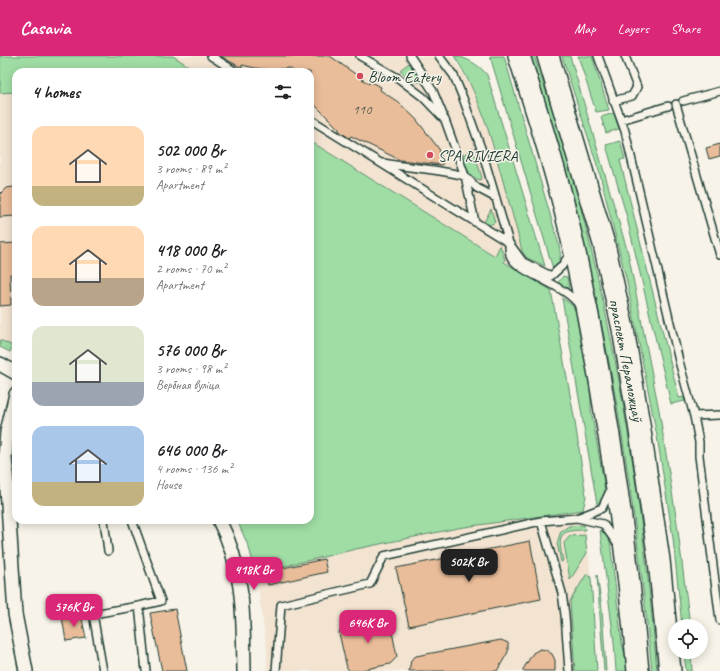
<!DOCTYPE html>
<meta charset="utf-8">
<style>
body{margin:0;font-family:Caveat,sans-serif;background:#f2f2f2;color:#202124;height:100vh;display:flex;flex-direction:column;font-size:15px;white-space:nowrap}
*{box-sizing:border-box;margin:0}
p{font-size:13px;color:#757577}
.icon{flex:none;width:22px;height:22px;fill:none;stroke:currentColor;stroke-width:2;stroke-linecap:round;stroke-linejoin:round}
.map{position:relative;flex:1;overflow:hidden}
.panel{position:absolute;left:12px;top:12px;width:302px;height:456px;display:flex;flex-direction:column;background:#fff;border-radius:12px;box-shadow:0 2px 10px #0003}
.panel>*{flex:none}
.controls{position:absolute;left:668px;top:563px;display:grid;gap:8px}
.controls a{display:grid;place-items:center;width:40px;height:40px;border-radius:50%;background:#fff;box-shadow:0 2px 10px #0003;font-size:20px}
.price{position:absolute;translate:-50% -34px;padding:0 9px;border-radius:8px;background:#db2777;color:#fff;font-size:13px;line-height:26px;filter:drop-shadow(0 1px 2px #0008)}
.price::after{content:'';position:absolute;left:50%;top:24px;width:12px;height:9px;margin-left:-6px;background:inherit;clip-path:polygon(0 0,100% 0,50% 100%)}
.price.on{background:#222;color:#fff}
ul{padding:0;list-style:none}
li{display:flex;align-items:center;gap:12px;height:100px;padding:0 20px}
li span{display:grid;place-items:center;flex:none;width:112px;height:80px;border-radius:12px;color:#555}
li>.icon{margin-inline-start:auto}
span .icon{width:48px;height:48px;fill:#fffc;stroke-width:1}
li b{font-size:17px}
h2{display:flex;justify-content:space-between;align-items:center;height:48px;padding:0 20px;font-size:17px}
header{display:flex;align-items:center;gap:24px;box-sizing:border-box;height:56px;padding:0 20px;background:#db2777;color:#fff}
header strong{font-size:19px}
nav{display:flex;gap:22px;margin-inline-start:auto;font-size:14px}
.map>svg:first-child{display:block}
.built{fill:#f3e3d1}
.green{fill:#9fdda5;stroke:#5f8d6c}
.building{fill:#eabd9a;stroke:#1f3d34}
.lines{fill:none;stroke-linecap:round;stroke-linejoin:round}
.service-casing{stroke:#1f3d34;stroke-width:10}
.minor-casing{stroke:#1f3d34;stroke-width:16}
.primary-casing{stroke:#1f3d34;stroke-width:24}
.service{stroke:#f7f3e8;stroke-width:7}
.minor{stroke:#f7f3e8;stroke-width:13}
.primary{stroke:#f7f3e8;stroke-width:21}
.poi-dot{fill:#d1495b;stroke:#f7f3e8;stroke-width:1.5}
.labels{text-anchor:middle;stroke-width:3;stroke-linejoin:round;paint-order:stroke}
.number-label{font-size:14px;fill:#525d4e}
.poi-label{font-size:16px;fill:#1f3d34;stroke:#f7f3e8;text-anchor:start}
.street-label{font-size:16px;fill:#1f3d34;stroke:#f7f3e8}
</style>
<header>
<strong>Casavia</strong>
<nav><a>Map</a><a>Layers</a><a>Share</a></nav>
</header>
<div class="map">
<svg width="720" height="615" viewBox="0 0 720 615">
<rect width="100%" height="100%" fill="#f7f3e8"/>
<filter id="ink" filterUnits="userSpaceOnUse"><feTurbulence type="fractalNoise" baseFrequency=".025" numOctaves="2"/><feDisplacementMap in="SourceGraphic" scale="8" xChannelSelector="R" yChannelSelector="G"/><feConvolveMatrix kernelMatrix="1 2 1 2 8 2 1 2 1" color-interpolation-filters="sRGB"/></filter>
<g filter="url(#ink)">
<path class="built" d="M173,0h278l25,35 75,199 -241,-149v-69h-112z
M16,36v258l-16,-7v-250z
M583,454l8,68 2,93h-326v-21l-11,-77 100,-24 102,-21z"/>
<path class="green" d="M0,0h173l25,16h-182v20l-16,1z
M454,0c10,0 27,10 33,19l58,191 -18,-8 -5,-7c-6,-26 -14,-51 -21,-77 -11,-40 -23,-83 -47,-118z
M490,0h14l55,189c2,11 3,17 -6,24z
M527,0h7c9,28 20,56 28,84 51,173 80,352 95,531h-5c-15,-148 -35,-295 -72,-439 -15,-59 -35,-118 -53,-176z
M562,0h8l58,197 31,157 18,113 13,103h-8l-9,-88 -16,-102 -30,-154 -28,-111z
M578,0h14l17,54 -13,2z
M409,7l12,15 1,3c-8,5 -16,-6 -22,-11z
M614,57l5,16 -13,4 -5,-16z
M310,85l185,115 5,-11 5,15 -1,2 47,28 24,132 11,74 -3,14 -125,18 -102,21 -100,24 -7,-25 -12,-28h73z
M620,85l5,18 -5,1 59,238 4,-1 2,4 -14,3 -45,-190 -20,-69z
M473,92l9,30 -2,2c-12,-3 -14,-13 -18,-24z
M491,153l4,13 -5,3 -6,-3z
M563,220l4,1 2,12 -3,1 -9,-6z
M562,242l10,7 6,9 13,65v31l14,79 -1,7 -7,8z
M0,284l13,6 -3,6 -10,-5z
M584,469l1,5c-28,0 -27,6 -22,31l-2,1 -4,-19 4,-12 8,-5z
M600,474l7,4 3,7 12,102 7,28h-13l-2,-29z
M585,479l2,18 -17,27 -6,-37 6,-7z
M589,518l2,4 6,93h-22l-5,-70 16,-26z
M597,519l5,34 4,62h-2z
M684,596h7l1,19h-6z"/>
<path class="building" d="M220,0h110l39,28 1,-3 11,6 -1,3 18,12 18,17 23,30 4,12 -1,4 -42,-5 -49,-24 -2,2 -10,-7v-2l-29,-29v-28h-15l-6,-4 -17,2 -17,-2 -13,-3v3z
M720,88v12l-11,3 -3,-11z
M14,131l2,3v26l-16,1v-23l6,-6z
M16,187v31h-6l1,31 -11,1v-62z
M530,485l11,58 -132,27 -13,-58z
M324,503l3,13 -59,13 -3,-13z
M175,553l12,62h-25l-12,-58z
M81,558l5,24 -20,3 -4,-24z
M382,559l8,6 7,36 -7,7 -33,7h-7l-3,-3 -8,-35 2,-5 3,-4z
M501,584l7,3v9l-11,19h-88l2,-11 5,-4z
M540,593l6,1 6,4 3,6v11h-33l11,-18z"/>
<g class="lines">
<g class="service-casing">
<path id="service" d="M211,0l25,16
M360,0l38,22 25,19 22,23 20,56 12,12 19,10
M410,0l23,35 10,24
M439,0l15,20 9,22 19,53 27,92c0,3 0,8 1,12 7,19 57,29 70,52
M598,0l27,75 54,230 15,55 5,26v14l21,164
M613,45l19,-5 5,-9 -12,-31
M683,45l37,-10
M676,48l44,151
M310,63l199,124 14,19 28,14 11,-10 8,-13
M621,64l47,-14
M383,107c27,5 55,6 82,13l10,46
M694,360l26,-1
M577,462l26,6 13,18
M104,464l4,31
M132,464l29,81 -22,5 7,65
M103,615l-10,-57 46,-8
M276,615l5,-66 89,-21 14,-28 157,-35
M569,615l-4,-56 -3,-22 -21,-72 36,-3 25,-10 9,-19"/>
</g>
<g class="minor-casing">
<path id="minor" d="M0,308l16,9
M16,338l-9,38 -2,25 10,157 11,57
M219,464c26,51 24,96 25,151"/>
</g>
<g class="primary-casing">
<path id="primary" d="M519,0c20,62 40,124 54,188 31,140 52,284 65,427
M548,0l56,188 19,85 16,95 20,136 11,111"/>
</g>
<use href="#service" class="service"/>
<use href="#minor" class="minor"/>
<use href="#primary" class="primary"/>
</g>
</g>
<g class="poi-dot">
<circle cx="360" cy="20" r="4"/>
<circle cx="430" cy="99" r="4"/>
</g>
<g class="labels">
<g class="number-label">
<text x="362" y="58">110</text>
</g>
<g class="poi-label">
<text x="368" y="26">Bloom Eatery</text>
<text x="438" y="105">SPA RIVIERA</text>
</g>
<g class="street-label">
<text transform="translate(627 304) rotate(79)" y="6">праспект Пераможцаў</text>
</g>
</g>
</svg>
<div class="controls">
<a><svg class="icon" aria-label="locate" viewBox="0 0 24 24"><circle cx="12" cy="12" r="6"/><path d="M12 2v4M12 18v4M2 12h4M18 12h4"/></svg></a>
</div>
<b class="price on" style="left:469px;top:527px">502K Br</b>
<b class="price" style="left:254px;top:535px">418K Br</b>
<b class="price" style="left:74px;top:572px">576K Br</b>
<b class="price" style="left:368px;top:588px">646K Br</b>
<section class="panel">
<h2>4 homes<svg class="icon" aria-label="filters" viewBox="0 0 24 24"><path d="M4 7h16M4 17h16"/><circle cx="9" cy="7" r="2"/><circle cx="15" cy="17" r="2"/></svg></h2>
<ul>
<li><span style="background:linear-gradient(#ffd9b3 75%,#c2b280 0)"><svg class="icon" aria-label="home" viewBox="0 0 24 24"><path d="M3 11l9-7 9 7M6 9v11h12V9"/></svg></span><div><b>502 000 Br</b><p>3 rooms · 89 m²</p><p>Apartment</p></div></li>
<li><span style="background:linear-gradient(#ffd9b3 65%,#b9a48a 0)"><svg class="icon" aria-label="home" viewBox="0 0 24 24"><path d="M3 11l9-7 9 7M6 9v11h12V9"/></svg></span><div><b>418 000 Br</b><p>2 rooms · 70 m²</p><p>Apartment</p></div></li>
<li><span style="background:linear-gradient(#dfe7d0 70%,#9aa5b1 0)"><svg class="icon" aria-label="home" viewBox="0 0 24 24"><path d="M3 11l9-7 9 7M6 9v11h12V9"/></svg></span><div><b>576 000 Br</b><p>3 rooms · 98 m²</p><p>Вербная вуліца</p></div></li>
<li><span style="background:linear-gradient(#a9c7e8 70%,#c2b280 0)"><svg class="icon" aria-label="home" viewBox="0 0 24 24"><path d="M3 11l9-7 9 7M6 9v11h12V9"/></svg></span><div><b>646 000 Br</b><p>4 rooms · 136 m²</p><p>House</p></div></li>
</ul>
</section>
</div>
